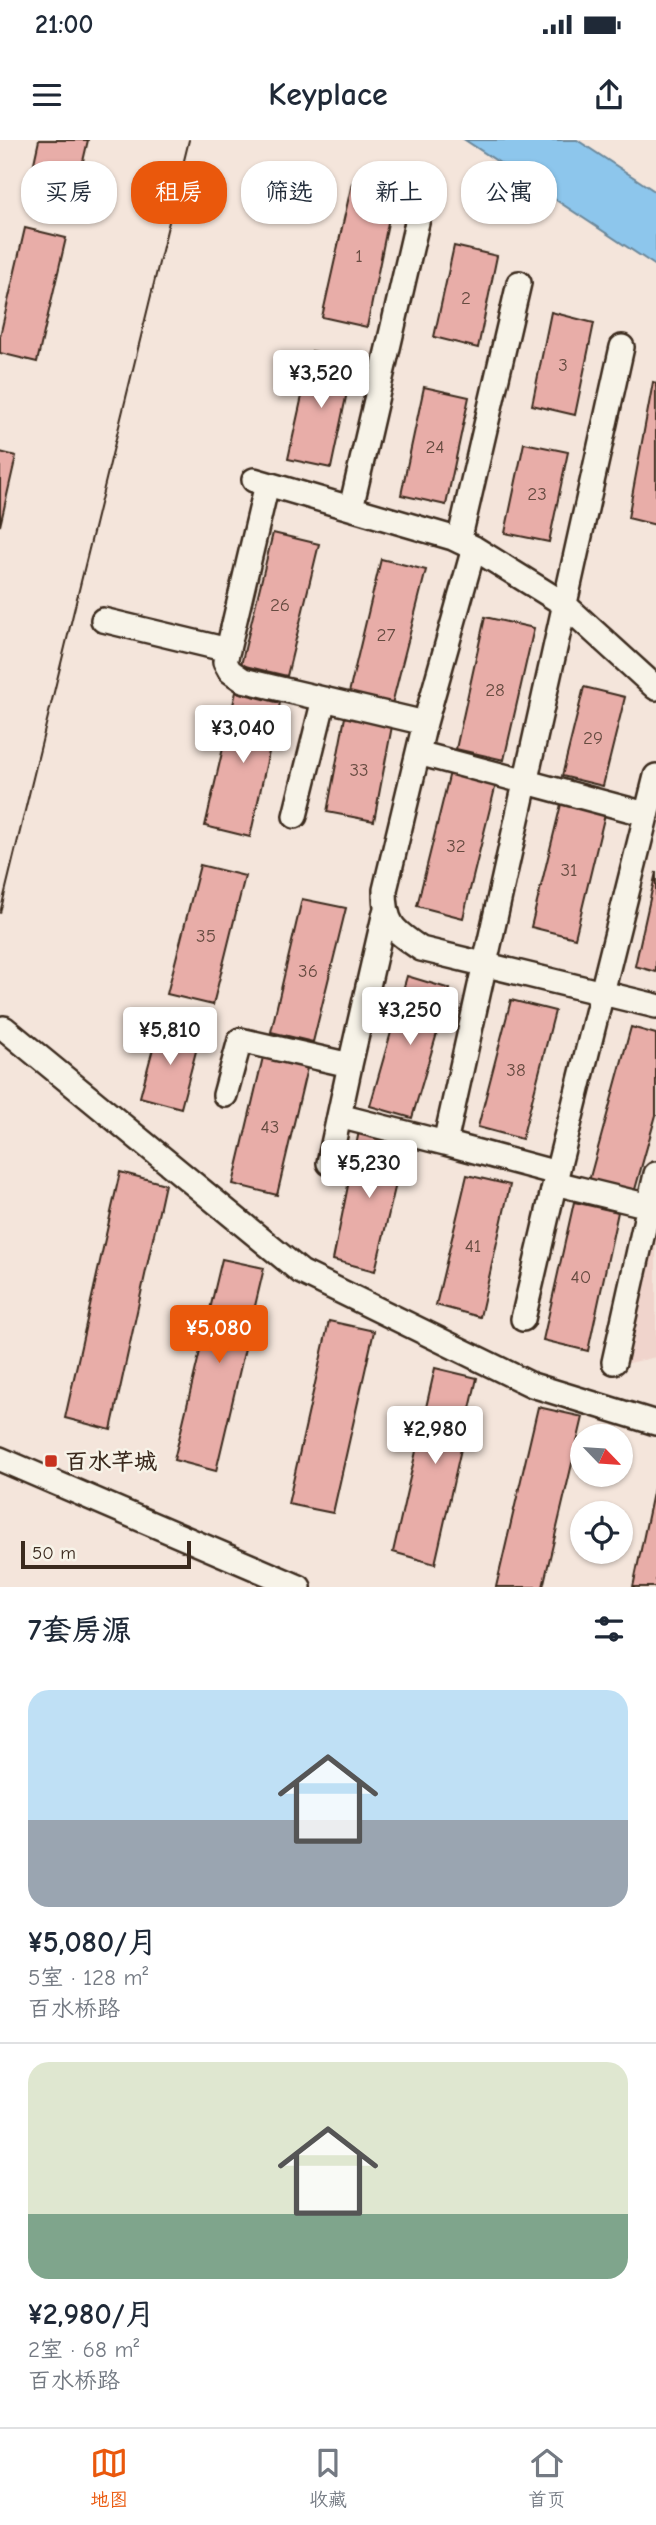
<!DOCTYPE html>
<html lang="zh">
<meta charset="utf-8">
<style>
body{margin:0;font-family:"Comic Neue","LXGW WenKai TC",sans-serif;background:#f2f2f3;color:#1f2937;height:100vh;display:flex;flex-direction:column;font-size:26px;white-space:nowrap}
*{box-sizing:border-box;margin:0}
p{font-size:23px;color:#747a83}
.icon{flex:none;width:38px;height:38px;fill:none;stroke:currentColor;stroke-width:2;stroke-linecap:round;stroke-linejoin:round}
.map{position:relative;height:1447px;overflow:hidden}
.panel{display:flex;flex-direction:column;background:#fff;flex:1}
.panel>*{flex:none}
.banner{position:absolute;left:21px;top:21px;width:614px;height:63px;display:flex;gap:14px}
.needle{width:46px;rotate:115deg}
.tools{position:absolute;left:570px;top:1284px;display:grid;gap:14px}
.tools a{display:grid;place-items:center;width:63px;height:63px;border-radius:50%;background:#fff;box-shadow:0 2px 5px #0004;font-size:35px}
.scale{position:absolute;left:21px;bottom:18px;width:170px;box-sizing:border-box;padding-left:7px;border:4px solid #3b2a1e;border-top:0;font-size:19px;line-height:24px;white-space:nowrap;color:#3b2a1e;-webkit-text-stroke:5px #f7f3e8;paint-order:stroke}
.price{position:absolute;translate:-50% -60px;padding:0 16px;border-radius:7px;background:#fff;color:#222;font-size:23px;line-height:46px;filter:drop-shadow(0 2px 4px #0008)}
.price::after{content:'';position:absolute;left:50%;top:42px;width:21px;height:16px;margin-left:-10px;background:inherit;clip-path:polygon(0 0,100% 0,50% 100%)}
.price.current{background:#ea580c;color:#fff}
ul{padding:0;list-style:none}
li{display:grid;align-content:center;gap:14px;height:371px;padding:0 28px}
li+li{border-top:2px solid #e0e1e3}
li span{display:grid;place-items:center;height:217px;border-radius:21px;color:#555}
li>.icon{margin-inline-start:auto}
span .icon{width:126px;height:126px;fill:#fffc;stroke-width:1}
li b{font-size:30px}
h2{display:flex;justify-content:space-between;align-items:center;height:84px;padding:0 28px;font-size:30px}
.pill{padding:0 24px;border-radius:28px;background:#fff;box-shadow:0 2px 5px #0004;font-size:24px;line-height:63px}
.pill.current{background:#ea580c;color:#fff}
.status{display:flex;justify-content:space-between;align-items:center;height:49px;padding:0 35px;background:#fff;direction:ltr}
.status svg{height:19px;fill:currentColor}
header{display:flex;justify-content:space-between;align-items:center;height:91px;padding:0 28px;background:#fff;font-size:32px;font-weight:800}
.tabs{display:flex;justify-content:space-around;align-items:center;height:98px;border-top:2px solid #e0e1e3;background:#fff;font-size:19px;color:#747a83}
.tabs a{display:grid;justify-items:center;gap:4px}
.tabs .current{color:#ea580c}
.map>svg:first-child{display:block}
.built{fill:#f0d4cc}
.water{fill:#8dc6ec;stroke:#6c889a;stroke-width:2}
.building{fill:#e8ada8;stroke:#3b2a1e;stroke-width:2}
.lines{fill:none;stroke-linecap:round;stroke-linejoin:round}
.minor-casing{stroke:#3b2a1e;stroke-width:28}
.minor{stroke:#f7f3e8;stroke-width:23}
.tram{stroke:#3b2a1e;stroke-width:2}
.poi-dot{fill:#c8321e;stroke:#f7f3e8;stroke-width:2.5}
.labels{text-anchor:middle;stroke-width:5;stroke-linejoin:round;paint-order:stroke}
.number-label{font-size:19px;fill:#664b40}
.poi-label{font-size:23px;font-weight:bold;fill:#3b2a1e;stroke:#f7f3e8;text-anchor:start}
</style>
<div class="status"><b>21:00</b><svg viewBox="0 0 49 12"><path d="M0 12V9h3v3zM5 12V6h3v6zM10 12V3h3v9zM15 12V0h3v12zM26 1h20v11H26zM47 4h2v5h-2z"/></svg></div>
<header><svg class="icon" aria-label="menu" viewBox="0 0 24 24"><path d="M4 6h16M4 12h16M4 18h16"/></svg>Keyplace<svg class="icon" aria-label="share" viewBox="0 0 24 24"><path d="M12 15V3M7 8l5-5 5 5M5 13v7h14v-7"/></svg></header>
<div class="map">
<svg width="656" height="1447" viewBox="0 0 656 1447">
<rect width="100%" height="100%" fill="#f4e5db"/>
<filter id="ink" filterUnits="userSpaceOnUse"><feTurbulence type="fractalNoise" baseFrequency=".0143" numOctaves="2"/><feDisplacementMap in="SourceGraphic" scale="14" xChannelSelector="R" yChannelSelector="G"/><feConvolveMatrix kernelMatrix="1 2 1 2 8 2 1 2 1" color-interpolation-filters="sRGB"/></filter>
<g filter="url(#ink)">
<path class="built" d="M656,1090v127l-31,7z"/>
<path class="water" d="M465,0h112l79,52v74z"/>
<path class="building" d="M39,0h49l-18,77 -45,-13z
M352,43l42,10 -27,134 -45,-10z
M25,88l41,10 -29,124 -37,-9v-17z
M454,106l43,10 -19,92 -44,-11z
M551,172l43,11 -19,92 -43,-10z
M312,211l42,8 -23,109 -43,-9z
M653,242l3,1v142l-28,-7z
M424,247l45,10 -23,108 -45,-10z
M524,303l44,9 -19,90 -44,-9z
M0,312l16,4 -16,70z
M273,393l46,11 -32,132 -46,-11z
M381,419l45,11 -35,138 -43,-11z
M485,477l49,11 -30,132 -48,-11z
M584,547l41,10 -22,89 -41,-10z
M236,552l44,11 -30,134 -45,-11z
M345,577l47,9 -18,95 -47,-9z
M450,632l46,12 -33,134 -46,-12z
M562,660l44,10 -31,128 -44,-11z
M200,725l45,11 -32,129 -46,-11z
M656,732v100l-21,-6z
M302,759l44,9 -33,134 -42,-10z
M407,836l43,13 -38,129 -42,-12z
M511,860l44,11 -33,128 -44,-12z
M159,886l41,10 -19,72 -41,-11z
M631,887l25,7v81l-22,78 -45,-12z
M263,917l44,11 -30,127 -44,-11z
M359,991l47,11 -31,129 -42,-11z
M120,1032l45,12 -54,246 -46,-12z
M467,1035l43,10 -30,132 -44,-12z
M574,1062l44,10 -30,139 -45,-11z
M222,1119l42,9 -48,203 -42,-11z
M329,1181l45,10 -41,182 -45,-9z
M435,1228l42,10 -42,186 -42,-12z
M538,1267l45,10 -40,170h-47z
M656,1339v108h-23z"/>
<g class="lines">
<g class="minor-casing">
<path id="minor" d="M622,207l-177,796 112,30 99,-397
M254,340l199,58 21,10 90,56 92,84
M267,344l-42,178 5,9 13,9 182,43
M351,368l71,-307
M459,401l60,-258
M474,408l-49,175 -40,167c0,35 8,40 36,59l235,57
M103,480l125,30
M418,613l228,61
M295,676l29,-117
M4,888l297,244 231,113 124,38
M225,955l15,-55 110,25 35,-153
M339,976l106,27
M329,1023l21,-98
M555,1043l94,23
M523,1179l34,-146
M614,1222l42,-188
M0,1319l299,128"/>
</g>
<use href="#minor" class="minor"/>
<path class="tram" d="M0,773l189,-773"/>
</g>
</g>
<rect class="poi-dot" x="44" y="1314" width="14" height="14" rx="3.5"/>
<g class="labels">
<g class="number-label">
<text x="359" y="122">1</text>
<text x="466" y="164">2</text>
<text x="563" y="231">3</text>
<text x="435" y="313">24</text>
<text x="537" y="360">23</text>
<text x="280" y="471">26</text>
<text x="386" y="501">27</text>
<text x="495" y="556">28</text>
<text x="593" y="604">29</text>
<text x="359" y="636">33</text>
<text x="456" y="712">32</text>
<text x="569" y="736">31</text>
<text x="206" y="802">35</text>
<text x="308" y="837">36</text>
<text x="516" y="936">38</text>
<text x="270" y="993">43</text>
<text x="473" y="1112">41</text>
<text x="581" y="1143">40</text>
</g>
<g class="poi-label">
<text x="65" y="1329">百水芊城</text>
</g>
</g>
</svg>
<div class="tools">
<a><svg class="needle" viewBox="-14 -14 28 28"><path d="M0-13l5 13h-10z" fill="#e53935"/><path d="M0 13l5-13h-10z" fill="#747a83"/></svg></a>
<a><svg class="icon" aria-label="locate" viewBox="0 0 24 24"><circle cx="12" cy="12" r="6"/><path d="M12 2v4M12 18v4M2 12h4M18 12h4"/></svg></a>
</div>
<div class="scale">50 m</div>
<b class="price" style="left:321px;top:270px">¥3,520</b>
<b class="price" style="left:243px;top:625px">¥3,040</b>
<b class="price" style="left:410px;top:907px">¥3,250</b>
<b class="price" style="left:170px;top:927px">¥5,810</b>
<b class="price" style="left:369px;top:1060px">¥5,230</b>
<b class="price current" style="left:219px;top:1225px">¥5,080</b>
<b class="price" style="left:435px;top:1326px">¥2,980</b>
<div class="banner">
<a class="pill">买房</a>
<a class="pill current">租房</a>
<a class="pill">筛选</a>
<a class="pill">新上</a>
<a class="pill">公寓</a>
</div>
</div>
<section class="panel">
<h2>7套房源<svg class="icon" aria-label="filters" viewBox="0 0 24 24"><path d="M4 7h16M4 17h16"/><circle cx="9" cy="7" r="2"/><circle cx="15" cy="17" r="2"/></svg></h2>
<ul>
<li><span style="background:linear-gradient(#bfe0f5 60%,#9aa5b1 0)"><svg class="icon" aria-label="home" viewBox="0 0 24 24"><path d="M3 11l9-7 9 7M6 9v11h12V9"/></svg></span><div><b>¥5,080/月</b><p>5室 · 128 m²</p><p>百水桥路</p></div></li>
<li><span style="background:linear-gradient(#dfe7d0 70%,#7fa58c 0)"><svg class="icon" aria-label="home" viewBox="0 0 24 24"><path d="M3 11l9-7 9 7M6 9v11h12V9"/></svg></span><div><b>¥2,980/月</b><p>2室 · 68 m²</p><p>百水桥路</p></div></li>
</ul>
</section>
<nav class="tabs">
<a class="current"><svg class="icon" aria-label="map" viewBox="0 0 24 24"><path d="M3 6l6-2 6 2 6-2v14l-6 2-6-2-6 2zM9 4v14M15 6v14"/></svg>地图</a>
<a><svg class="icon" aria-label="saved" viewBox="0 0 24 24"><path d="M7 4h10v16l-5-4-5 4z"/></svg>收藏</a>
<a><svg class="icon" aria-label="home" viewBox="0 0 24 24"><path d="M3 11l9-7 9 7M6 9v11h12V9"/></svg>首页</a>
</nav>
